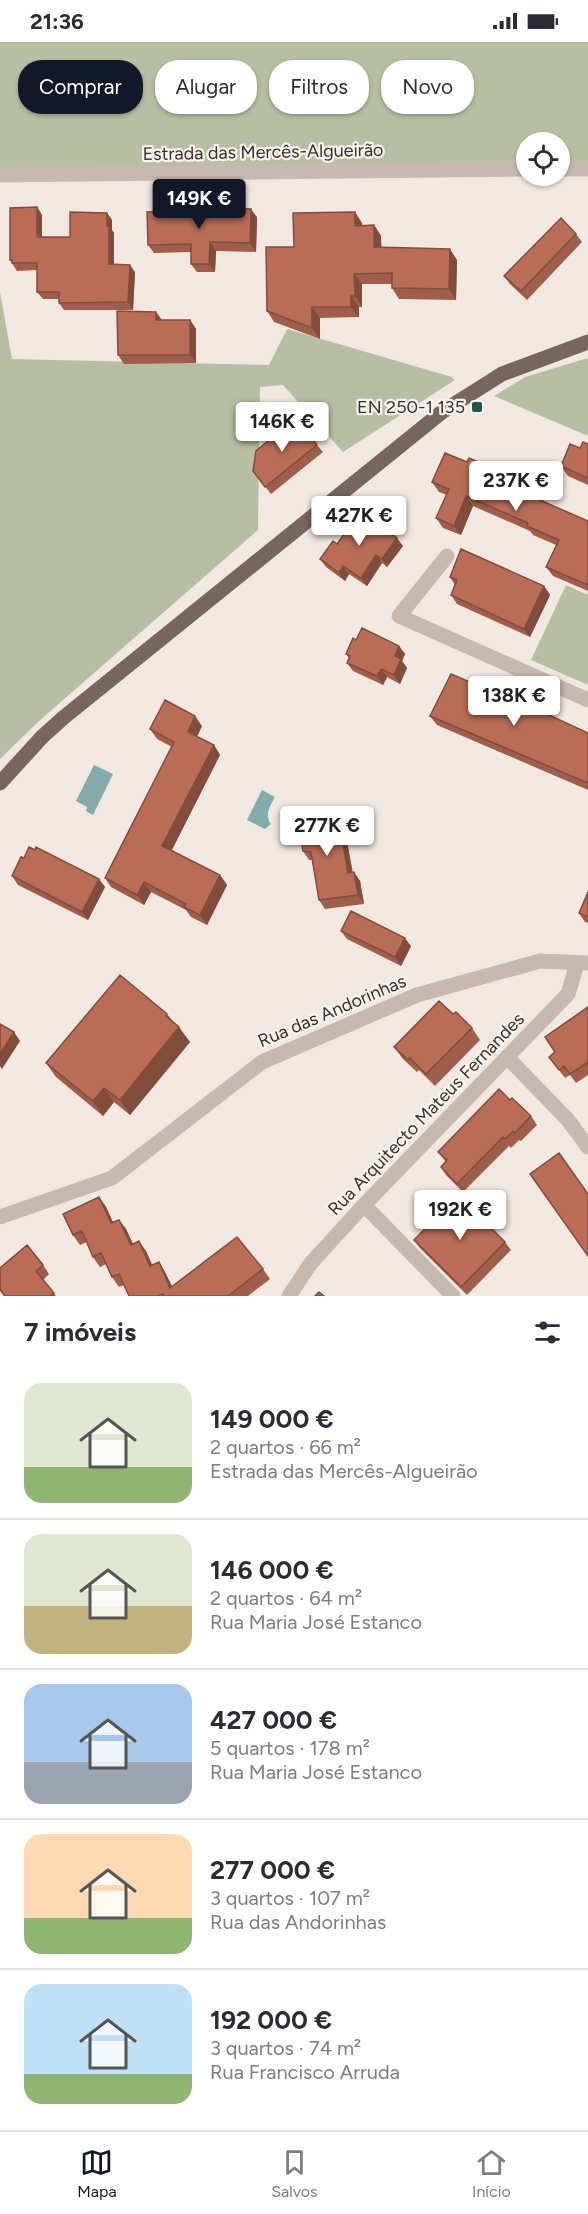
<!DOCTYPE html>
<html lang="pt">
<meta charset="utf-8">
<style>
body{margin:0;font-family:Figtree,sans-serif;background:#f2f2f3;color:#2b2b33;height:100vh;display:flex;flex-direction:column;font-size:22px;white-space:nowrap}
*{box-sizing:border-box;margin:0}
p{font-size:20px;color:#7c7c81}
.icon{flex:none;width:33px;height:33px;fill:none;stroke:currentColor;stroke-width:2;stroke-linecap:round;stroke-linejoin:round}
.map{position:relative;height:1254px;overflow:hidden}
.sheet{display:flex;flex-direction:column;background:#fff;flex:1}
.sheet>*{flex:none}
.banner{position:absolute;left:18px;top:18px;width:552px;height:54px;display:flex;gap:12px}
.tools{position:absolute;left:516px;top:90px;display:grid;gap:12px}
.tools a{display:grid;place-items:center;width:54px;height:54px;border-radius:50%;background:#fff;box-shadow:0 2px 4px #0004;font-size:30px}
.price{position:absolute;translate:-50% -51px;padding:0 14px;border-radius:6px;background:#fff;color:#222;font-size:20px;line-height:39px;filter:drop-shadow(0 2px 3px #0008)}
.price::after{content:'';position:absolute;left:50%;top:36px;width:18px;height:14px;margin-left:-9px;background:inherit;clip-path:polygon(0 0,100% 0,50% 100%)}
.price.active{background:#111827;color:#fff}
ul{padding:0;list-style:none}
li{display:flex;align-items:center;gap:18px;height:150px;padding:0 24px}
li+li{border-top:2px solid #e1e1e2}
li span{display:grid;place-items:center;flex:none;width:168px;height:120px;border-radius:18px;color:#555}
li>.icon{margin-inline-start:auto}
span .icon{width:72px;height:72px;fill:#fffc;stroke-width:1}
li b{font-size:26px}
h2{display:flex;justify-content:space-between;align-items:center;height:72px;padding:0 24px;font-size:26px}
.chip{padding:0 21px;border-radius:24px;background:#fff;box-shadow:0 2px 4px #0004;font-size:21px;line-height:54px}
.chip.active{background:#111827;color:#fff}
.status{display:flex;justify-content:space-between;align-items:center;height:42px;padding:0 30px;background:#fff;direction:ltr}
.status svg{height:16px;fill:currentColor}
.menu{display:flex;justify-content:space-around;align-items:center;height:84px;border-top:2px solid #e1e1e2;background:#fff;font-size:16px;color:#7c7c81}
.menu a{display:grid;justify-items:center;gap:3px}
.menu .active{color:#111827}
.map>svg:first-child{display:block}
.green{fill:#b6bfa2}
.water{fill:#83abab}
.lines{fill:none;stroke-linecap:round;stroke-linejoin:round}
.minor{stroke:#c8b9ae;stroke-width:15}
.major{stroke:#78665e;stroke-width:15}
.wall{fill:#a05d4b}
.shaded-wall{fill:#824c3d}
.building{fill:#ba6c57;stroke:#824c3d;stroke-width:1.5}
.poi-dot{fill:#255455;stroke:#f9f3ee;stroke-width:2}
.labels{text-anchor:middle;stroke-width:4.5;stroke-linejoin:round;paint-order:stroke}
.street-label{font-size:18px;fill:#382f2c;stroke:#f9f3ee}
.poi-label{font-size:18px;fill:#382f2c;stroke:#f9f3ee;text-anchor:end}
</style>
<div class="status"><b>21:36</b><svg viewBox="0 0 49 12"><path d="M0 12V9h3v3zM5 12V6h3v6zM10 12V3h3v9zM15 12V0h3v12zM26 1h20v11H26zM47 4h2v5h-2z"/></svg></div>
<div class="map">
<svg width="588" height="1254" viewBox="0 0 588 1254">
<rect width="100%" height="100%" fill="#f1e9e1"/>
<path class="green" d="M0,0h588v128h-28v-28h-34v28l-526,-1z
M0,250l12,67 257,6 18,-36 165,48 3,3 -112,72 -60,-67 -23,2 -2,143 -219,191 -39,38z
M588,316v78l-94,-40 31,-19z
M566,543l22,10v90l-57,-25z"/>
<path class="water" d="M94,723l19,9 -20,41 -7,-4 1,-4 -11,-6z
M262,748l13,7c-5,10 -11,17 -4,27l-6,5 -18,-9z"/>
<g class="lines">
<path class="minor" d="M560,127h28
M0,133l526,-6
M447,514l-48,60 189,84
M507,1015l61,63 20,27
M364,1163l89,91
M0,1175l112,-39 150,-116 155,-67 123,-34 48,2
M289,1254l22,-33 53,-58 204,-211 9,-30"/>
<path class="major" d="M0,741l42,-46 21,-19 379,-306 60,-38 86,-32"/>
</g>
<path class="wall" d="M37,165l5,8v22h28l37,-24 5,7v10l2,3v31l21,8 -2,38h-69l-5,-7v-4h-16l-6,-7v-22l-20,1 -7,-11z
M176,172l81,3 -1,35 -40,-1 -1,21h-18l-6,-8v-12l-37,1 -6,-8z
M362,181v3l12,-1 7,11v12l76,12 -1,40 -57,-1 -7,-11v-4h-30v23h-3v10l-39,1v21l-46,-17 -7,-11 27,-64z
M576,192l6,8 -55,58 -17,-16 -6,-8z
M156,270l6,8h28l6,9v34l-72,1 -6,-9z
M282,392l35,11 6,7 -52,42 -18,-23z
M588,402v41l-20,-9 -7,-10 19,-18z
M492,426l5,7 15,6 7,10 69,30v70l-35,-15 -7,-9 10,-22 -23,-10 -3,-4 -57,-25 -12,29 -18,-7 -7,-10 11,-23 -8,-3 -7,-10z
M337,502l66,2 -16,21 -5,-4 -15,23 -18,-12 -4,7 -19,-14 -6,-8z
M450,535l94,9 6,9 -20,42 -73,-33 -6,-9 4,-10z
M356,598l43,6 6,8 -3,7 5,7 -7,16 -13,-7 -4,8 -30,-14 -6,-8 2,-5 -3,-4z
M430,674l158,17v57l-151,-65z
M202,684l-5,11 17,8 6,10 -48,95 48,25 7,10 -20,40 -16,-8 -5,-7 -35,-18 -7,13 -33,-18 -6,-9 67,-131 -15,-8 -7,-10z
M336,780l1,5h3l6,9 7,37 7,8 4,23 -39,5 -6,-9 -7,-40h-3l-6,-9z
M12,834l93,11 -17,33 -70,-35z
M588,850v31l-3,-1 -6,-9z
M341,889l70,15 -10,20 -54,-27z
M588,965v68l-12,8 -6,-8 -5,3 -16,-21 6,-5z
M167,972l23,28 -60,73 -16,-13 -11,14 -47,-39 -10,-14z
M453,972l19,14 8,12 -45,46 -16,-16 -2,2 -14,-13 -9,-12z
M510,1058l21,16 6,9 -16,16 -2,-1 -8,8 -2,-2 -46,46 -17,-17 -5,-8 5,-5 -8,-10z
M99,1155l7,10 7,16 6,-3 7,9 7,15 13,7 6,14 7,-3 6,10 7,14 91,-17 7,10 -22,17h-119l-5,-11 -5,2 -7,-10 -6,-13 -6,3 -7,-10 -6,-15 -7,3 -7,-10z
M414,1198l91,2 6,8 -44,45 -47,-47z
M43,1223l6,9 -6,6 13,16h-52l-4,-5v-23z"/>
<path class="shaded-wall" d="M37,165l5,8v29l-5,-7z
M251,167l6,8 -1,35 -6,-9z
M355,170l7,11 1,14 -8,-11z
M107,171l5,7v10l2,3v38l-5,-7z
M374,183l7,11 1,22 -8,-11z
M210,200l6,9 -1,21 -6,-8z
M450,207l7,11 -1,40 -7,-11z
M130,223l5,7 -2,38 -5,-8z
M354,232l8,10v23l-7,-11z
M351,254l8,11v10l-8,-10z
M312,265l8,11v21l-8,-11z
M156,270l6,9 -6,-1z
M190,278l6,9v34l-6,-8z
M492,426l6,9 -8,-5z
M512,439l7,10 -9,-4z
M466,454l7,10 -12,29 -7,-9z
M397,496l6,8 -16,21 -5,-8z
M376,513l6,8 -15,23 -6,-8z
M343,524l6,8 -4,7 -6,-8z
M544,544l6,9 -20,42 -6,-8z
M399,604l6,8 -3,7 5,7 -7,16 -6,-9 1,-19z
M381,627l6,8 -4,8 -6,-9z
M195,674l7,10 -8,16 -6,-10z
M214,703l6,10 -51,100 -7,-9z
M330,772l6,8 2,12 -6,-8z
M340,785l6,9 8,46 -6,-9z
M354,830l6,9 4,23 -6,-9z
M220,833l7,10 -20,40 -7,-10z
M99,837l6,8 -17,33 -6,-8z
M144,840l7,10 -7,13 -7,-10z
M405,896l6,8 -10,20 -6,-9z
M179,985l11,15 -60,73 -10,-15z
M14,990l6,9 -18,28 -2,-3v-12z
M104,1046l10,14 -11,14 -10,-15z
M99,1155l7,10 12,26 -7,-10z
M119,1178l7,9 12,26 -7,-10z
M139,1199l7,10 11,25 -7,-10z
M159,1220l6,10 11,24 -6,-8z"/>
<path class="building" d="M37,165v30h33v-25l37,1v13l2,-1v39l21,1 -2,37 -69,1v-11h-22v-29h-25v-3h-2v-52z
M220,166l31,1 -1,34 -40,-1 -1,22h-18v-20l-43,1 -1,-33 27,-1v3l46,1z
M355,170v14l19,-1v22l76,2 -1,40 -57,-1v-15l-38,1 1,22h-4v11h-39v21l-45,-17 -1,-64h28l-1,-34z
M561,176l15,16 -55,57 -17,-15z
M117,269l39,1v8h34v35h-72z
M298,379l19,24 -52,42 -12,-16 3,-20 24,-20 2,3z
M583,400l5,2v34l-27,-12 9,-22 10,4z
M445,411l22,9 2,-4 23,10 -2,4 22,9 -2,6 78,34v64l-42,-18 13,-27 -32,-14 1,-3 -62,-27 -12,30 -18,-8 13,-29 -17,-7z
M365,473l32,23 -15,21 -6,-4 -15,23 -18,-12 -4,7 -19,-14 13,-18 4,3 19,-26 5,3z
M461,507l83,37 -20,43 -73,-34 6,-15 -7,-3z
M362,586l37,18 -4,10 6,3 -7,16 -13,-6 -4,7 -30,-13 3,-7 -4,-2 7,-16 3,2z
M451,632l47,20 1,-2 89,41v50l-158,-67z
M165,658l30,16 -7,16 26,13 -52,101 58,29 -20,40 -16,-8 2,-3 -42,-22 -7,13 -32,-17 69,-136 -24,-13z
M330,772l2,12 8,1 8,46 6,-1 4,23 -39,5 -8,-48 -8,-1 -5,-32z
M29,805l6,3 1,-3 63,32 -17,33 -70,-36 9,-19 3,1z
M588,850v25l-9,-4z
M351,869l54,27 -10,19 -54,-26z
M120,933l47,39 -1,2 13,11 -59,73 -16,-12 -11,13 -47,-38z
M439,959l14,13 3,-2 16,16 -46,46 -16,-16 -2,2 -14,-13z
M588,965v55l-18,12 -6,-8 -5,4 -10,-13 6,-5 -10,-15z
M0,982l14,8 -14,22z
M499,1047l11,11 2,-2 19,18 -16,17 -2,-2 -8,8 -2,-2 -46,47 -16,-17 6,-7 -9,-8z
M559,1111l29,41v62l-58,-82z
M458,1153l47,47 -44,45 -47,-47z
M99,1155l12,26 8,-3 12,25 8,-4 11,25 9,-4 11,26 67,-51 26,32 -35,27h-64l-1,-2 -5,2h-29l-10,-22 -7,3 -11,-24 -8,4 -11,-26 -9,4 -10,-21z
M27,1203l16,20 -7,6 18,22 -4,3h-45l-5,-7v-21z
M319,1250l5,4h-9z"/>
<rect class="poi-dot" x="471" y="359" width="12" height="12" rx="3"/>
<g class="labels">
<g class="street-label">
<text transform="translate(263 110) rotate(-1)" y="6">Estrada das Mercês-Algueirão</text>
<text transform="translate(332 969) rotate(-23)" y="6">Rua das Andorinhas</text>
<text transform="translate(426 1072) rotate(-46)" y="6">Rua Arquitecto Mateus Fernandes</text>
</g>
<g class="poi-label">
<text x="465" y="371">EN 250-1 135</text>
</g>
</g>
</svg>
<div class="tools">
<a><svg class="icon" aria-label="locate" viewBox="0 0 24 24"><circle cx="12" cy="12" r="6"/><path d="M12 2v4M12 18v4M2 12h4M18 12h4"/></svg></a>
</div>
<b class="price active" style="left:199px;top:188px">149K €</b>
<b class="price" style="left:282px;top:411px">146K €</b>
<b class="price" style="left:516px;top:470px">237K €</b>
<b class="price" style="left:359px;top:505px">427K €</b>
<b class="price" style="left:514px;top:685px">138K €</b>
<b class="price" style="left:327px;top:815px">277K €</b>
<b class="price" style="left:460px;top:1199px">192K €</b>
<div class="banner">
<a class="chip active">Comprar</a>
<a class="chip">Alugar</a>
<a class="chip">Filtros</a>
<a class="chip">Novo</a>
</div>
</div>
<section class="sheet">
<h2>7 imóveis<svg class="icon" aria-label="filters" viewBox="0 0 24 24"><path d="M4 7h16M4 17h16"/><circle cx="9" cy="7" r="2"/><circle cx="15" cy="17" r="2"/></svg></h2>
<ul>
<li><span style="background:linear-gradient(#dfe7d0 70%,#8fb573 0)"><svg class="icon" aria-label="home" viewBox="0 0 24 24"><path d="M3 11l9-7 9 7M6 9v11h12V9"/></svg></span><div><b>149 000 €</b><p>2 quartos · 66 m²</p><p>Estrada das Mercês-Algueirão</p></div></li>
<li><span style="background:linear-gradient(#dfe7d0 60%,#c2b280 0)"><svg class="icon" aria-label="home" viewBox="0 0 24 24"><path d="M3 11l9-7 9 7M6 9v11h12V9"/></svg></span><div><b>146 000 €</b><p>2 quartos · 64 m²</p><p>Rua Maria José Estanco</p></div></li>
<li><span style="background:linear-gradient(#a9c7e8 65%,#9aa5b1 0)"><svg class="icon" aria-label="home" viewBox="0 0 24 24"><path d="M3 11l9-7 9 7M6 9v11h12V9"/></svg></span><div><b>427 000 €</b><p>5 quartos · 178 m²</p><p>Rua Maria José Estanco</p></div></li>
<li><span style="background:linear-gradient(#ffd9b3 70%,#8fb573 0)"><svg class="icon" aria-label="home" viewBox="0 0 24 24"><path d="M3 11l9-7 9 7M6 9v11h12V9"/></svg></span><div><b>277 000 €</b><p>3 quartos · 107 m²</p><p>Rua das Andorinhas</p></div></li>
<li><span style="background:linear-gradient(#bfe0f5 75%,#8fb573 0)"><svg class="icon" aria-label="home" viewBox="0 0 24 24"><path d="M3 11l9-7 9 7M6 9v11h12V9"/></svg></span><div><b>192 000 €</b><p>3 quartos · 74 m²</p><p>Rua Francisco Arruda</p></div></li>
</ul>
</section>
<nav class="menu">
<a class="active"><svg class="icon" aria-label="map" viewBox="0 0 24 24"><path d="M3 6l6-2 6 2 6-2v14l-6 2-6-2-6 2zM9 4v14M15 6v14"/></svg>Mapa</a>
<a><svg class="icon" aria-label="saved" viewBox="0 0 24 24"><path d="M7 4h10v16l-5-4-5 4z"/></svg>Salvos</a>
<a><svg class="icon" aria-label="home" viewBox="0 0 24 24"><path d="M3 11l9-7 9 7M6 9v11h12V9"/></svg>Início</a>
</nav>
